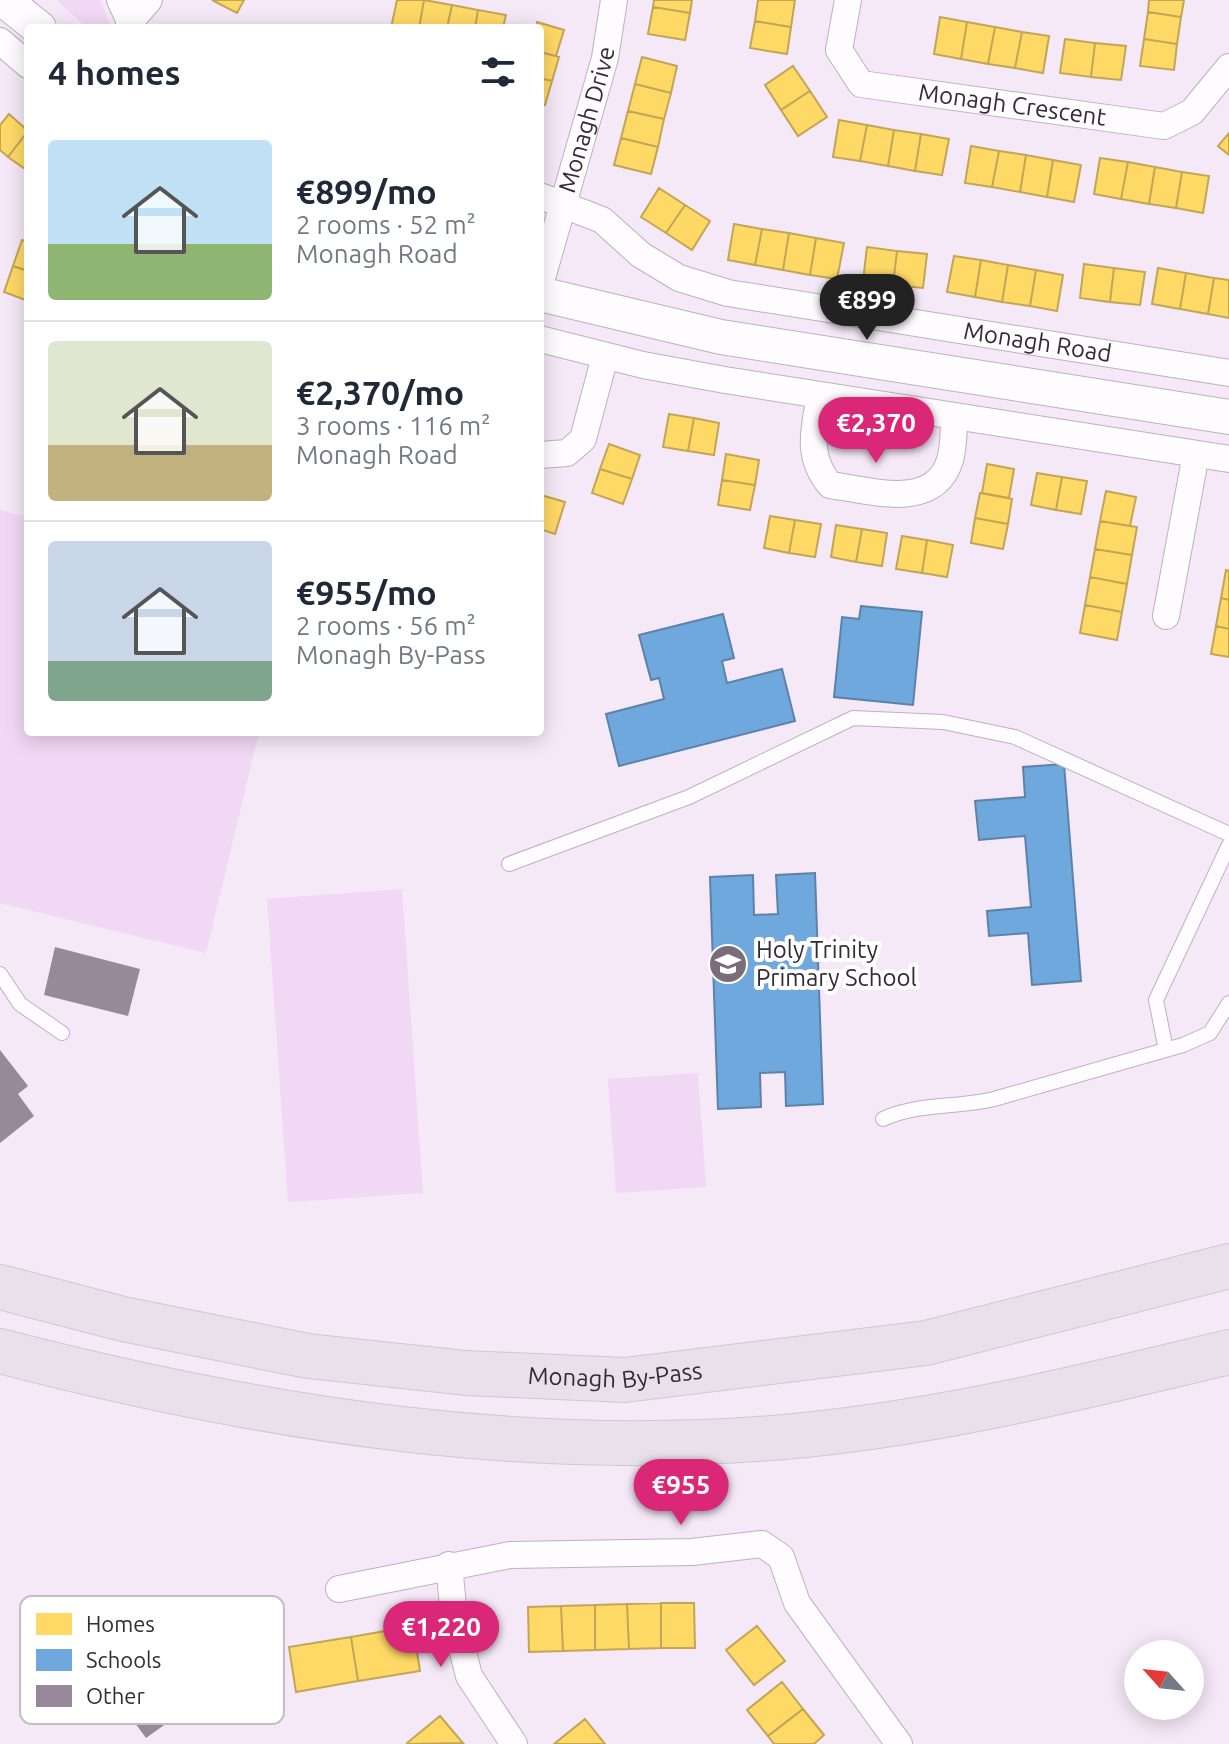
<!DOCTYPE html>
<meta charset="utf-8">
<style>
body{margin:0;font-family:Ubuntu,sans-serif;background:#f6f6f7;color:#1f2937;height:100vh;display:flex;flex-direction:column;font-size:30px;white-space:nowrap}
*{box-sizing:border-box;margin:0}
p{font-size:26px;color:#747a83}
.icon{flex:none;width:44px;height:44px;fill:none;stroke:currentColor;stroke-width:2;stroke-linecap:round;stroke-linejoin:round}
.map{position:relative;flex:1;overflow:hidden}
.sheet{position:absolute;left:24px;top:24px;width:520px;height:712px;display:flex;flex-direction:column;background:#fff;border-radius:8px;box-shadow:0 4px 20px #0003}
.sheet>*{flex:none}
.needle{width:52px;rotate:297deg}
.controls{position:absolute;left:1124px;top:1640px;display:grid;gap:16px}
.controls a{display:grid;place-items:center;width:80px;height:80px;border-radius:50%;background:#fff;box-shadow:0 4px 20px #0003;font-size:40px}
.price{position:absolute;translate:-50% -68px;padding:0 18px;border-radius:28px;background:#db2777;color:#fff;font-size:26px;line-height:52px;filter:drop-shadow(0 2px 4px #0008)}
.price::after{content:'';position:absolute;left:50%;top:48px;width:24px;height:18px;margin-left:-12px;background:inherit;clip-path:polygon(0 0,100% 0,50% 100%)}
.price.selected{background:#222;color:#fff}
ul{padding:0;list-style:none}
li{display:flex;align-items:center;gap:24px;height:200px;padding:0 24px}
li+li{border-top:2px solid #e0e1e3}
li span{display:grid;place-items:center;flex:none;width:224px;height:160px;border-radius:8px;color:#555}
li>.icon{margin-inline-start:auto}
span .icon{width:96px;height:96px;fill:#fffc;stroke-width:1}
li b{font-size:34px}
h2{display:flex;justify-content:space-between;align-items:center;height:96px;padding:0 24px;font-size:34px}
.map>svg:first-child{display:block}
.green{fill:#f1d8f4}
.homes{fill:#ffd966;stroke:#c2a557;stroke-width:2}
.schools{fill:#6fa8dc;stroke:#5d82aa;stroke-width:2}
.building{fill:#98899a}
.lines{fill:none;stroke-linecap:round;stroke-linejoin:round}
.service-casing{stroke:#bcb2be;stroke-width:16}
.minor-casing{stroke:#bcb2be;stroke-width:28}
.tertiary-casing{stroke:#bcb2be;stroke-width:36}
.trunk-casing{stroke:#cec9cf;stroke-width:46}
.service{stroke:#fefcfe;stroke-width:14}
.minor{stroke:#fefcfe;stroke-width:26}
.tertiary{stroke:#fefcfe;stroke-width:34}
.trunk{stroke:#e8e1e9;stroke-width:44}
.labels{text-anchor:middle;stroke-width:8;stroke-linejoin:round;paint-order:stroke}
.street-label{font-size:24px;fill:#342b35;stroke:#fff}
.poi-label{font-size:24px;fill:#342b35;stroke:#fff;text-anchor:start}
.key{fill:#fff;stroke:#c2bfc2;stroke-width:2}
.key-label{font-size:22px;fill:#342b35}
</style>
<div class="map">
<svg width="1229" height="1744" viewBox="0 0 1229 1744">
<rect width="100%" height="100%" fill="#f5e8f7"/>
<path class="green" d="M57,0h43l12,28h-25z
M0,510l28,7v215h231l-53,221 -206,-50z
M402,889l21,304 -135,9 -21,-303z
M698,1073l8,114 -90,6 -8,-114z"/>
<path class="homes" d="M212,0h32l-7,13z
M397,0h27l-5,28h-28z
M424,0l28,5 -5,23h-28z
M654,0h38l-2,13 -37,-6z
M758,0h37l-4,27 -36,-6z
M1149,0h35l-3,17 -33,-5z
M452,5l26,5 -3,18h-28z
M653,7l37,6 -5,27 -37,-6z
M478,10l28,5 -3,13h-28z
M1148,12l33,5 -4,27 -33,-5z
M940,17l27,5 -6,37 -27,-5z
M755,21l36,6 -4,27 -37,-6z
M537,22l27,8 -8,26 -16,-4z
M967,22l28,5 -7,37 -27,-5z
M995,27l27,5 -7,36 -27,-4z
M1022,32l27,4 -6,37 -28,-5z
M1065,39l30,4 -4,34 -31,-4z
M1144,39l33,5 -3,26 -34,-4z
M1095,43l31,3 -5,34 -30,-3z
M540,52l19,5 -7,24 -12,-3z
M642,57l35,9 -6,27 -36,-9z
M793,66l17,25 -29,19 -16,-25z
M540,78l12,3 -7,24 -5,-1z
M635,84l36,9 -7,26 -36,-8z
M810,91l17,26 -29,19 -17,-26z
M628,111l36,8 -6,28 -37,-9z
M9,114l19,17 -20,26 -8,-7v-25z
M839,120l28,5 -7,36 -27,-4z
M867,125l27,5 -6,36 -28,-5z
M894,130l27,4 -6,37 -27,-5z
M28,131v40l-20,-14z
M1229,133v22l-11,-9z
M921,134l28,5 -7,36 -27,-4z
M621,138l37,9 -7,27 -37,-9z
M971,146l28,5 -7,36 -27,-4z
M999,151l27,4 -6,37 -28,-5z
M1026,155l27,5 -6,37 -27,-5z
M1100,158l28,4 -7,37 -27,-5z
M1053,160l28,5 -7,37 -27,-5z
M1128,162l27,5 -6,37 -28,-5z
M1155,167l27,5 -6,36 -27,-4z
M1182,172l27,4 -6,37 -27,-5z
M659,188l26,17 -19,28 -25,-16z
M685,205l25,16 -18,29 -26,-17z
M734,224l28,5 -7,36 -27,-5z
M762,229l27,4 -6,37 -28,-5z
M789,233l27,5 -6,37 -27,-5z
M816,238l28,5 -7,36 -27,-4z
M22,240l6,2v29l-15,-5z
M867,247l30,4 -4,34 -30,-4z
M897,251l30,3 -4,34 -30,-3z
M954,256l27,4 -6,37 -28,-5z
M981,260l27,5 -6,37 -27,-5z
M1084,264l30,4 -4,34 -30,-4z
M1008,265l28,5 -6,36 -28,-4z
M13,266l15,5v30l-24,-9z
M1114,268l31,4 -5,33 -30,-3z
M1158,268l28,5 -6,36 -28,-5z
M1036,270l27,5 -6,36 -27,-5z
M1186,273l28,5 -6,36 -28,-5z
M1214,278l15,2v38l-21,-4z
M669,414l25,4 -6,33 -25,-4z
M694,418l25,5 -5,32 -26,-4z
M609,444l31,11 -8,24 -32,-10z
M726,454l33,6 -4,25 -33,-5z
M987,464l27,5 -5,29 -27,-5z
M600,469l32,10 -9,25 -31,-11z
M1037,473l25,4 -6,33 -25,-5z
M1062,477l25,4 -6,33 -25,-4z
M722,480l33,5 -5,25 -32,-5z
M1106,491l30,6 -6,29 -30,-5z
M980,493l32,6 -4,25 -33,-6z
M541,495l24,7 -10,32 -15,-5z
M770,516l25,4 -6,33 -25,-5z
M975,518l33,6 -5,25 -32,-6z
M795,520l26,4 -6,33 -26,-4z
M1100,521l37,6 -5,28 -37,-6z
M836,525l26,4 -6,33 -25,-5z
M862,529l25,4 -5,33 -26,-4z
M902,536l25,4 -5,33 -26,-4z
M927,540l26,5 -6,32 -25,-4z
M1095,549l37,6 -5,29 -37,-7z
M1226,570l3,1v29l-8,-2z
M1090,577l37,7 -5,28 -37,-7z
M1221,598l8,2v29l-13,-3z
M1085,605l37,7 -5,28 -37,-7z
M1216,626l13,3v28l-18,-3z
M661,1603v45l-32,1 -2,-45z
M661,1603h33l1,45h-34z
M627,1604l2,45 -34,1v-45z
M595,1605v45l-32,1 -2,-45z
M561,1606l2,45 -34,1 -1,-45z
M413,1626l7,45 -62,10 -7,-44z
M757,1626l28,35 -31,24 -28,-35z
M351,1637l7,44 -62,11 -7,-45z
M782,1682l21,27 -35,27 -21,-26z
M803,1709l21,26 -10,9h-40l-6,-8z
M440,1716l23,27 -55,1 -1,-1z
M585,1719l20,25h-51z"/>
<path class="schools" d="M861,606l61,6 -9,93 -79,-8 8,-80 17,2z
M723,614l11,44 -12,3 5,22 55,-14 13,52 -176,45 -13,-52 58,-15 -5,-21 -8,2 -12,-45z
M1064,764l17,217 -49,4 -4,-52 -39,3 -2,-25 44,-4 -6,-71 -46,4 -4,-39 50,-4 -2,-30z
M815,873l8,231 -37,2 -1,-34 -25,1 1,34 -43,2 -8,-232 43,-2 1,40 24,-1 -2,-39z"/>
<path class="building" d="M55,947l85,22 -12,47 -84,-21z
M0,1050l28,36 -10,8 16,22 -34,27z
M161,1671l27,37 -42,30 -27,-37z"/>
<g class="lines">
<g class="service-casing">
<path id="service" d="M509,864l180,-67 164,-79 90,4 72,15 214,97
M0,974l20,30 42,29
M1166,1050l-10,-50 73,-155
M883,1119c33,-16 74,-11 111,-20l189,-54 27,-12 19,-30"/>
</g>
<g class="minor-casing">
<g id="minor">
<path d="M120,0l13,28"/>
<path id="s1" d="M848,0l-9,50 22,34 303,42 28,-14 37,-45"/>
<path d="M129,23l20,-23"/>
<path d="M0,41l28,24"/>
<path id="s2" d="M540,196l62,24 39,35 38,23 49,15 501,80"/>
<path id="s3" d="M540,285l65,-227 9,-58"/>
<path d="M540,339l103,26 82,15 504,79"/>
<path d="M820,396c-6,34 -14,60 10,89 39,5 104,27 120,-25 4,-13 3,-30 5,-43"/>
<path d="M540,455l27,-2 16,-14 22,-83"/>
<path d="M1166,616l30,-162"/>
<path d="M449,1565l5,51 15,60 45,68"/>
<path d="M339,1589l171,-34 182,-3 70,-8 19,13 16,46 102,141"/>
</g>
</g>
<g class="tertiary-casing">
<path id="tertiary" d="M4,0l35,28
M540,294l181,43 508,80"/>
</g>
<g class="trunk-casing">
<g id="trunk">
<path id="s4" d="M0,1287l123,32 185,37 158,17 159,7 301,-37 303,-77"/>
<path d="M0,1351c262,68 534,111 805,84 145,-15 283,-49 424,-83"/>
</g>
</g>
<use href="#service" class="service"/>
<use href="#minor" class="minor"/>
<use href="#tertiary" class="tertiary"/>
<use href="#trunk" class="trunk"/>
</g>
<defs>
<g id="school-disc" transform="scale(2)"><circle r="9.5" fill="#786d79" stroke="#fff"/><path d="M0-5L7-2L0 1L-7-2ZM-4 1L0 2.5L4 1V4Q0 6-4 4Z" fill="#fff"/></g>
</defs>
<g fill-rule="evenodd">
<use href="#school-disc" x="728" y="964"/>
</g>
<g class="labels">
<g class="street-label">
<text dy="8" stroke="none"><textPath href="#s1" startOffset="244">Monagh Crescent</textPath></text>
<text dy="8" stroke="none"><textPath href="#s3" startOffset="172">Monagh Drive</textPath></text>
<text dy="8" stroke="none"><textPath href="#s2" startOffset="528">Monagh Road</textPath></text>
<text dy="8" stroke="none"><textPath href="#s4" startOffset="624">Monagh By-Pass</textPath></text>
</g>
<g class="poi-label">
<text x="756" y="958">Holy Trinity<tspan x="756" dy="28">Primary School</tspan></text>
</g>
</g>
<rect x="20" y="1596" width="264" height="128" rx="12" class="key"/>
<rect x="36" y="1613" width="36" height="22" fill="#ffd966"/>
<rect x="36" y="1649" width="36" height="22" fill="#6fa8dc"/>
<rect x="36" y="1685" width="36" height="22" fill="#98899a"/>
<g class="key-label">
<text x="86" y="1632">Homes</text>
<text x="86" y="1668">Schools</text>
<text x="86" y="1704">Other</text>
</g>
</svg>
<div class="controls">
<a><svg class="needle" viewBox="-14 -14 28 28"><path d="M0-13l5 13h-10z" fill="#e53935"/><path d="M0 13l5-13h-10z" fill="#747a83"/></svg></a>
</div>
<b class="price selected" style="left:867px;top:342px">€899</b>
<b class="price" style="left:876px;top:465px">€2,370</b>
<b class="price" style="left:681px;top:1527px">€955</b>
<b class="price" style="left:441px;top:1669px">€1,220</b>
<section class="sheet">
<h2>4 homes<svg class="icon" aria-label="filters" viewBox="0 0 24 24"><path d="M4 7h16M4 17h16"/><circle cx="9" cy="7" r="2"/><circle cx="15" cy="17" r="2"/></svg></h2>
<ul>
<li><span style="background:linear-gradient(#bfe0f5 65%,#8fb573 0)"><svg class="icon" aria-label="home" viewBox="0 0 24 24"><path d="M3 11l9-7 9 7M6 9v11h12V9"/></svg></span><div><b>€899/mo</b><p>2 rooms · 52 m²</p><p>Monagh Road</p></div></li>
<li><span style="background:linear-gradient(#dfe7d0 65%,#c2b280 0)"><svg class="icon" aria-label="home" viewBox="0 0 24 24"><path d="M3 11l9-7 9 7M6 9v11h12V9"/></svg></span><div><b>€2,370/mo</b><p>3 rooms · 116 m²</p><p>Monagh Road</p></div></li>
<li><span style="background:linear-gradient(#c9d6e8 75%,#7fa58c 0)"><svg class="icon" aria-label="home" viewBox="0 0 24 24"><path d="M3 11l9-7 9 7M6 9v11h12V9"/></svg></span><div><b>€955/mo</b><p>2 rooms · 56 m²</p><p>Monagh By-Pass</p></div></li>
</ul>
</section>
</div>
